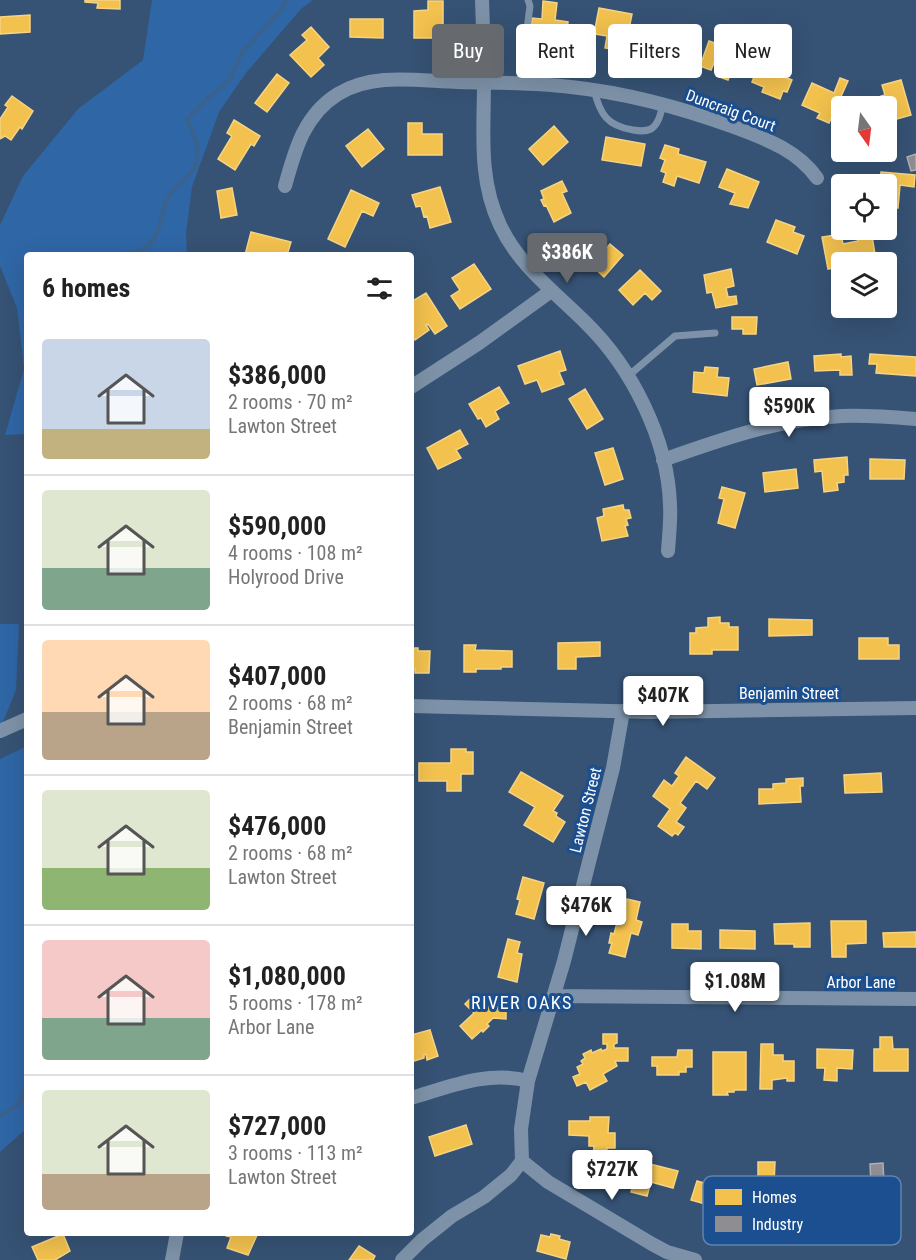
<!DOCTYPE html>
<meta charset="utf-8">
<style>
body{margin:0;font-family:"Roboto Condensed",sans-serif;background:#f6f6f6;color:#222;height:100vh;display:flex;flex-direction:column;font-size:22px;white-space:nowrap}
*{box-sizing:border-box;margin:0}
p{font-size:20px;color:#767676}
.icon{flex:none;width:33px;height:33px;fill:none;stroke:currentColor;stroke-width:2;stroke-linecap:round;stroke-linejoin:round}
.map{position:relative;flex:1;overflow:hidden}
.sheet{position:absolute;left:24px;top:252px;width:390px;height:984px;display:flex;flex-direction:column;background:#fff;border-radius:6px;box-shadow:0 6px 24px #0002}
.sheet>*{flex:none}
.guide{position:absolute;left:432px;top:24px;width:393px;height:54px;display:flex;gap:12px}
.needle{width:39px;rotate:166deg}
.buttons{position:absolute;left:831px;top:96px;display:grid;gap:12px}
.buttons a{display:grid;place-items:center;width:66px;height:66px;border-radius:6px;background:#fff;box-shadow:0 6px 24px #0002;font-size:30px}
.price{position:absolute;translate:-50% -51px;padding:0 14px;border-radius:6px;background:#fff;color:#222;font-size:20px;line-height:39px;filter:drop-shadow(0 2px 3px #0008)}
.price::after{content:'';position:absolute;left:50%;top:36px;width:18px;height:14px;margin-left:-9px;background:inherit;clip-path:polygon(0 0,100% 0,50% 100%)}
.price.selected{background:#666a6f;color:#fff}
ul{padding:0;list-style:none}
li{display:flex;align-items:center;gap:18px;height:150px;padding:0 18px}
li+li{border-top:2px solid #e0e0e0}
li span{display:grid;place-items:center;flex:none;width:168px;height:120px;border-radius:6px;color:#555}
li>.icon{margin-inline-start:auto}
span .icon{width:72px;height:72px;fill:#fffc;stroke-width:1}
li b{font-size:26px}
h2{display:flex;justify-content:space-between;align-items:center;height:72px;padding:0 18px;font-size:26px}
.chip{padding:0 21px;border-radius:6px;background:#fff;box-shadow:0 6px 24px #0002;font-size:21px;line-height:54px}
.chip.selected{background:#666a6f;color:#fff}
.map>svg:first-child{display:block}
.green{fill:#2f66a5}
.homes{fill:#f2c14e;stroke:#f6d483;stroke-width:1.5}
.industry{fill:#8d8d92;stroke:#afafb3;stroke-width:1.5}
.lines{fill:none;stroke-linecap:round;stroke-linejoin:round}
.stream{stroke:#3b618d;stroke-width:4}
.lane{stroke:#7d92a8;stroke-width:7}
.street{stroke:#7d92a8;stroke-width:14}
.labels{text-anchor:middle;stroke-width:6;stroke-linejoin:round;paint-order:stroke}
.street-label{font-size:16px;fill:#fff;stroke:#1b4f8f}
.neighbourhood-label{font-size:18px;letter-spacing:1.5px;fill:#fff;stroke:#1b4f8f}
.key{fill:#1b4f8f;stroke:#5f84b1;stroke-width:1.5}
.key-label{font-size:16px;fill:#fff}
</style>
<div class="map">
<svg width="916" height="1260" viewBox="0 0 916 1260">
<rect width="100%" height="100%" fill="#365274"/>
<path class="green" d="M152,0h161l-12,9 -55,64 -27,39 -27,75 -6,46 1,22h-160v179l-22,1 19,-66 -7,-61 -17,-42v-41l23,-49 55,-67 65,-49z
M0,624h19l-3,66 -13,32 -3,2z
M27,746v382l-27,24v-393z"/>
<path class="homes" d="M85,0h35v9l-23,-1 1,-5 -13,-1z
M428,1h15v37h-29v-27l14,-1z
M543,1l14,2 -2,17 13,2 -2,20 -36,-4 2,-20 10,1z
M599,8l33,6 -6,30 -8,-1 -1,7 -12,-2 2,-12 -13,-2z
M30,15v17l-30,2v-17z
M350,19h33v19l-33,-1z
M311,27l18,20 -11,11 6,7 -13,12 -21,-22 17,-15 -5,-5z
M650,35l32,7 -4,18 -16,-3 -1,3 -16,-3z
M709,41l21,7 2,-5 9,3 -13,34 -11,-4 4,-11 -7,-2 -3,7 -11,-4z
M761,59l17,7 1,-3 10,4 -4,10 7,3 -5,12 -4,-1 -3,8 -18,-7 2,-5 -12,-5z
M277,74l12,9 -22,29 -12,-9z
M840,78l8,3 -19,42 -12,-5 3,-5 -18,-8 10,-22 22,10z
M901,80l10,35 -18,5 -1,-3 -5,2 -1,-13h-2l-3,-10 4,-1 -3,-10z
M12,96l21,15 -11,18 -2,-2 -9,13 -6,-4 -5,3v-20l8,-12 -3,-2z
M234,120l26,16 -6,10 -3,-2 -16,26 -17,-11 14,-23 -5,-3z
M408,123h14v11h20v21h-34z
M554,126l14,16 -25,23 -14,-16z
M368,129l16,20 -22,18 -16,-21z
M606,137l39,7 -4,22 -39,-6z
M665,145l14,4 -1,5 28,8 -7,21 -22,-7 -3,10 -11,-4 3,-9 -5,-2 4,-11 -5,-2z
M727,169l32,13 -11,26 -18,-4 5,-11 -16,-6z
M881,172l34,3 -1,12 -14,-2 -2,23h-12v-24h-6z
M562,181l5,10 -5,2 9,20 -17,9 -8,-17 -2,1 -3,-6 3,-1 -3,-8z
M440,187l11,35 -21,6 -3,-12 -3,1 -3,-11 -5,1 -4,-12z
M232,188l5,27 -16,3 -4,-27z
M351,190l28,13 -6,13 -11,-5 -17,36 -17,-8z
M776,220l19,7 -2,5 11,4 -7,18 -30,-12z
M871,230l5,30 -34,2v4l-14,3 -6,-32 19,-3 2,10 15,-3 -2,-9z
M251,232l40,10 -4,13h-42z
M610,244l13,11 -19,22 -13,-12z
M474,264l17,25 -31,20 -9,-13 9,-6 -8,-12z
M731,269l3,17 -8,2 2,9 8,-1 1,8 -21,4 -4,-16 -5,1 -3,-18z
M640,270l21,21 -9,9 -7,-7 -12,12 -14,-15z
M426,293l21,33 -12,8 -7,-10 -2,1 3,5 -14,10 -4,-6v-32z
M732,317h25l-1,17h-13v-5h-11z
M560,351l6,19 -7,2 5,12 -22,8 -5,-12 -12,4 -7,-18z
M841,354v3l10,-1 1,19h-12v-5l-25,1 -1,-15z
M870,354l46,3v19l-40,-3 1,-9h-8z
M788,362l3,17 -34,6 -3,-16z
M705,367l13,1 -1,9 12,1 -2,18 -34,-4 1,-20 10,1z
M499,387l10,16 -14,8 4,8 -13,8 -5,-9 -3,1 -9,-15z
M585,389l18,30 -16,10 -18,-30z
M460,430l8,14 -12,6 5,8 -23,11 -11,-21z
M613,448l10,31 -18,6 -10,-32z
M847,457l1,18h-4v7l-7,1 1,7 -14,2 -2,-21 -7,1 -1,-12z
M870,459l35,1 -1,19h-34z
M796,469l2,19 -33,4 -2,-19z
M722,487l23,6 -10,35 -17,-5 6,-24 -5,-1z
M623,505l1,5h5l2,8 -5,1 2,6 -3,1 3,10 -26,5 -5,-23 7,-2 -1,-7z
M720,617v6h9v4h9v23h-26v4h-22v-21h6v-5l12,-1v-9z
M769,619l43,1v15l-43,1z
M859,638h29v7h11v14h-40z
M600,642v14l-24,1v12h-18v-26z
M464,645h12l-1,5 37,1v16h-11v2h-25v3h-12z
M411,648h7v3h12l-1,22h-14v-4h-4z
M451,749h15v3h7v22h-12v17h-14v-10h-28v-18h32z
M686,757l29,21 -8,11 -11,-8 -16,22 6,5 -10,14 8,5 -6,8 -3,-2 -3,3 -14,-10 12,-17 -17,-13 11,-16 8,6 7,-10 -4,-3z
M521,772l42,24 -10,15 4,2 -1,3 9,6 -12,20 -29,-17 11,-18 -26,-15z
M881,773l1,19 -37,1 -1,-18z
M803,778v8h-3l1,16 -42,2v-15h14v-5l13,-1v-4z
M523,877l21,6 -10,36 -18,-5 4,-14 -3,-1z
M627,899l13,3 -4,18 6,2 -4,13 -7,-2 -6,24 -16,-4 3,-10h-3l2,-10 3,1 6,-23 3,1z
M831,921h35v22l-20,1v13h-14z
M810,923v24h-16v-3h-19l-1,-20z
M672,924h16v7h13v18l-29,-1z
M720,930l35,1v18l-35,-1z
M916,932v15h-32l-1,-14z
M508,939l12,3 -3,11 5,1 -5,28 -19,-5z
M473,996l10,8 7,-6 16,3v18l-13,-1 -6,6 2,2 -6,6 -1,-2 -10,9 -12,-13 14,-13 -9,-9z
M430,1030l8,26 -11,4 -1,-6 -2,1v3l-13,4v-27z
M603,1034h14v9l-3,1v4h14v13h-13l2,5 -14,8 4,7 -17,9 -4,-8 -9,4 -4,-9 7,-3 -3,-7 6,-3 -2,-3 4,-3 -2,-4 8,-4 1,3 9,-4 1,2 5,-2v-5h-4z
M880,1037h12l1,12h15v22h-34v-22h6z
M761,1044h12v11h10v6h11v20h-7v-3l-15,2v9h-12z
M817,1049l36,1 -1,19 -15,-1v13l-13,-1 1,-12h-8z
M678,1050h14v17h-6v5h-7v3h-22v-9h-5v-9h25z
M713,1052h33v38h-12v2h-7l1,3h-15z
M590,1117h19l-1,16h7v15h-8l-1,11h-13l1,-13h-5v-10l-20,-1v-14h21z
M466,1125l6,19 -37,12 -6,-19z
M642,1153l10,3 -2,8 28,7 -5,17 -22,-6 -4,14 -16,-4z
M758,1162h17l-1,21h-16z
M697,1181l39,11 -6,19 -39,-11z
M227,1233h31l-10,22 -21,-7 4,-11 -5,-1z
M63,1234l7,17 -15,9h-17l-6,-13z
M551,1234l9,2 -1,3 11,3 -4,17 -29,-8 4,-16 9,2z
M359,1246l16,10 -2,4h-24z"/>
<path class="industry" d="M916,154v16l-5,1 -4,-14z
M883,1163l1,21 -13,1 -1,-21z"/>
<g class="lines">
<path class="stream" d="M109,255c10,-2 24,-1 33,-5 18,-9 18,-34 25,-50 5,-13 25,-24 29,-36 5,-17 -2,-29 -9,-45l21,-21 21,-17 13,-29 13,-13 27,-31 5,-8
M0,1116c8,-5 21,-11 23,-21 2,-8 1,-13 4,-20"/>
<path class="lane" d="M526,37l4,-31 -2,-6
M594,90c6,24 13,36 39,40 6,1 12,2 18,-1 8,-5 10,-17 12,-25
M627,377l48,-41 40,-3"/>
<path class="street" d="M482,0c1,27 2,55 2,82 0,49 -6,97 16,143 19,41 55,67 86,98 46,45 82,117 84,182 1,15 -1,30 -2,46
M285,186c10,-36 19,-71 53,-92 35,-22 81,-13 120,-12 38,1 76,0 113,5 56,6 111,21 163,40 32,12 63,23 83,51
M411,387l68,-44 72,-52
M663,460c59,-21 116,-41 179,-44 25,-1 50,1 74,3
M411,706l240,6 265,-4
M0,731l27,-12
M553,996l363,3
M411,1098c38,-11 77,-28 117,-17
M522,1161l26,21 104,62 15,8 28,8
M172,1260l5,-27
M402,1260l20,-20 30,-24 32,-19 27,-22 11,-14 -1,-32 7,-48 36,-120 26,-103 23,-90 10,-57"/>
</g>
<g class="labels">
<g class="street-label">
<text transform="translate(731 110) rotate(20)" y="6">Duncraig Court</text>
<text x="789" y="699">Benjamin Street</text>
<text transform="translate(585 810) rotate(-76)" y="6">Lawton Street</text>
<text x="861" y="988">Arbor Lane</text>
</g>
<g class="neighbourhood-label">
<text x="522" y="1009">RIVER OAKS</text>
</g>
</g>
<rect x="703" y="1176" width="198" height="69" rx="9" class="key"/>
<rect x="715" y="1189" width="27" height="16" fill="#f2c14e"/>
<rect x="715" y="1216" width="27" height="16" fill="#8d8d92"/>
<g class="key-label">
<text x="752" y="1203">Homes</text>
<text x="752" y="1230">Industry</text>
</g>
</svg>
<div class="buttons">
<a><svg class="needle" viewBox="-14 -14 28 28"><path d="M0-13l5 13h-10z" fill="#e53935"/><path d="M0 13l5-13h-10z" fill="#767676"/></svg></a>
<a><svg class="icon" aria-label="locate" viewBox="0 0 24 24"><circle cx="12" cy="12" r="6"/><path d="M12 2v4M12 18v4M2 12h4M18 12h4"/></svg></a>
<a><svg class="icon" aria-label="layers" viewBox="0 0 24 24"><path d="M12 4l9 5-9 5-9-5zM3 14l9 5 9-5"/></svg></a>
</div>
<b class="price selected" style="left:567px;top:284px">$386K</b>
<b class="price" style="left:789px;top:438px">$590K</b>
<b class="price" style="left:663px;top:727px">$407K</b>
<b class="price" style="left:586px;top:937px">$476K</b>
<b class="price" style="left:735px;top:1013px">$1.08M</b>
<b class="price" style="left:612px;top:1201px">$727K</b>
<div class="guide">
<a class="chip selected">Buy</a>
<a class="chip">Rent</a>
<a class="chip">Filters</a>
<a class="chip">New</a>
</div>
<section class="sheet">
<h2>6 homes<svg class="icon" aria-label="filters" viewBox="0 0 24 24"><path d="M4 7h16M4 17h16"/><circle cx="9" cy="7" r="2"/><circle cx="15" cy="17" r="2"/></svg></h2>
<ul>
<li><span style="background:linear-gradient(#c9d6e8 75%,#c2b280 0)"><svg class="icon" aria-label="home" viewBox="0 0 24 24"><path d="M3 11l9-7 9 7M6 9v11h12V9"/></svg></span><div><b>$386,000</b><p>2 rooms · 70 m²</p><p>Lawton Street</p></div></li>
<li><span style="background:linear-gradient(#dfe7d0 65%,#7fa58c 0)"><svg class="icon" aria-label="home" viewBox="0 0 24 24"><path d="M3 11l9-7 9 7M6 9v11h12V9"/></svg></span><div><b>$590,000</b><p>4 rooms · 108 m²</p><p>Holyrood Drive</p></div></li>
<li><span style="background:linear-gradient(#ffd9b3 60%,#b9a48a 0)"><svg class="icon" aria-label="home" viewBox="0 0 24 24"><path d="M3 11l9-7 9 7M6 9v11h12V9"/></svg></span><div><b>$407,000</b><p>2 rooms · 68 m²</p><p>Benjamin Street</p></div></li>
<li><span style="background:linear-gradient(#dfe7d0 65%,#8fb573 0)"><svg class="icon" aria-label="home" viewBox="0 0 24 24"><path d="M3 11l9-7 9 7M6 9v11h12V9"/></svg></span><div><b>$476,000</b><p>2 rooms · 68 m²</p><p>Lawton Street</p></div></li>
<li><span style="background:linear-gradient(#f6c9c9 65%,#7fa58c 0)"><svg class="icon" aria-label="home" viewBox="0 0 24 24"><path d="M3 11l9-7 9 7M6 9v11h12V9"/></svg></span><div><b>$1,080,000</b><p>5 rooms · 178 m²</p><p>Arbor Lane</p></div></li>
<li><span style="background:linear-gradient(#dfe7d0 70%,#b9a48a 0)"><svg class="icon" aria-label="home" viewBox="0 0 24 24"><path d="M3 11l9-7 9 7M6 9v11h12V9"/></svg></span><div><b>$727,000</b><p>3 rooms · 113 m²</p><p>Lawton Street</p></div></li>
</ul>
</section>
</div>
